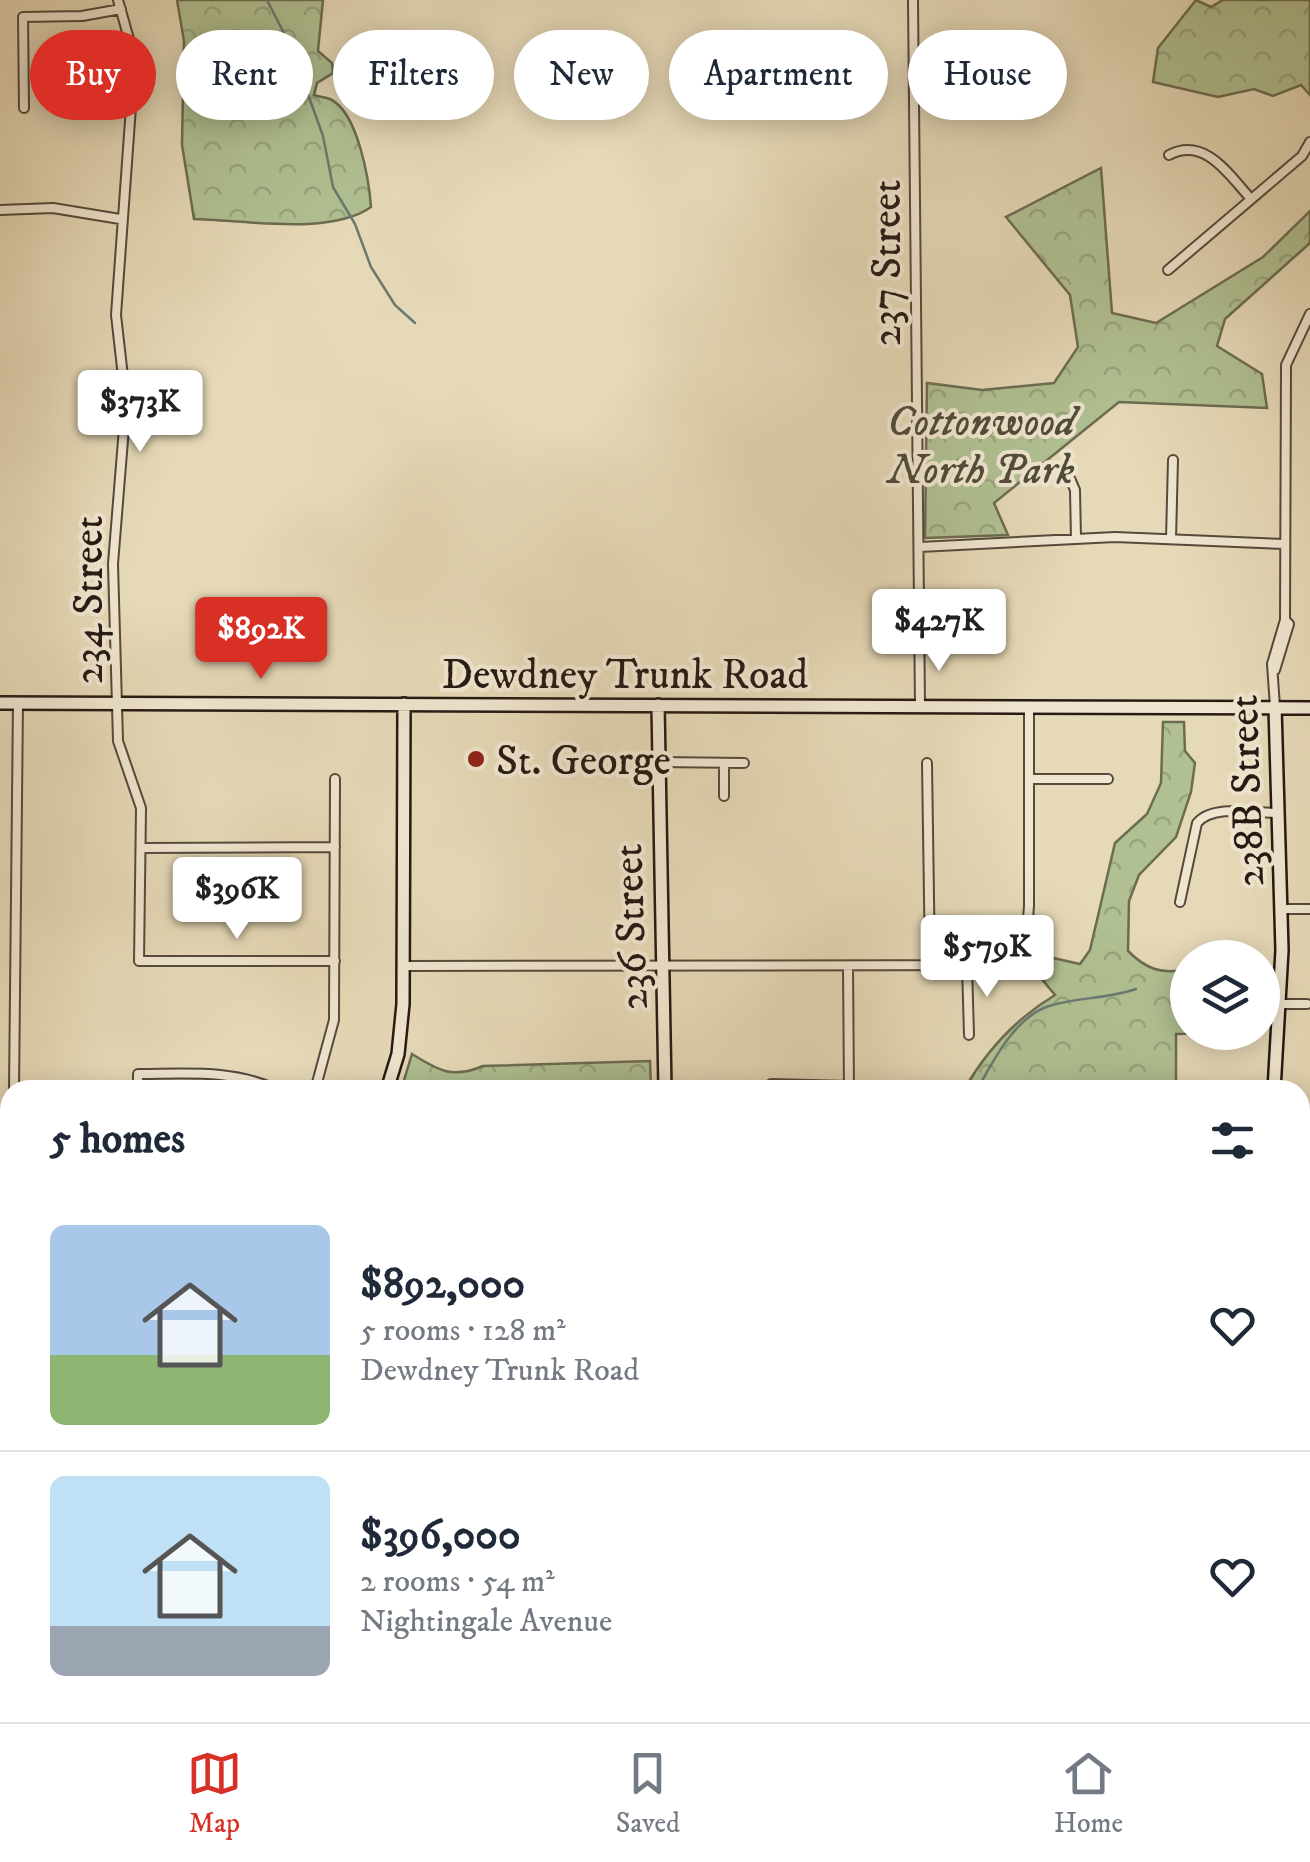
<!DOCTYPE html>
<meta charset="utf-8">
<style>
body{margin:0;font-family:"IM FELL DW Pica",serif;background:#f6f6f7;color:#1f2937;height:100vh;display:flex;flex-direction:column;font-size:38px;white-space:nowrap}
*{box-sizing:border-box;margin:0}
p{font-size:32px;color:#747a83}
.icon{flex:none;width:55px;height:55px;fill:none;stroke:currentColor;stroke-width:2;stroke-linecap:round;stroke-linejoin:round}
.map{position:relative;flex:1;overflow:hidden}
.drawer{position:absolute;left:0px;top:1080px;width:1310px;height:642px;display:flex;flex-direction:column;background:#fff;border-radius:30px 30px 0 0;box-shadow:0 5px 25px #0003}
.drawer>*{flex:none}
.banner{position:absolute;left:30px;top:30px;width:1250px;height:90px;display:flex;gap:20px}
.fabs{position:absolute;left:1170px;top:940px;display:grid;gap:20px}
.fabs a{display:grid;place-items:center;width:110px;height:110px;border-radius:50%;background:#fff;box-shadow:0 5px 25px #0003;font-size:50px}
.price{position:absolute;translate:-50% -85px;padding:0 22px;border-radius:10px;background:#fff;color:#222;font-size:32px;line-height:65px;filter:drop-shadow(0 2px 5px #0008)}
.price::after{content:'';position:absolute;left:50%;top:60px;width:30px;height:22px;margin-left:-15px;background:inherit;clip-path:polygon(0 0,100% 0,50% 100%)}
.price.current{background:#d93025;color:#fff}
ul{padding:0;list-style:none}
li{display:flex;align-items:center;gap:30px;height:250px;padding:0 50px}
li+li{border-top:2px solid #e0e1e3}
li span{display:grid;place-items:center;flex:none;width:280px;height:200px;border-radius:15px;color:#555}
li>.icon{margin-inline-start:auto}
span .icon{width:120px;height:120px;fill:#fffc;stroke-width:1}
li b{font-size:42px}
h2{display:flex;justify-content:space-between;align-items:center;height:120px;padding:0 50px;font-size:42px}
.tag{padding:0 35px;border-radius:45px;background:#fff;box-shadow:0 5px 25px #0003;font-size:35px;line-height:90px}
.tag.current{background:#d93025;color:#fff}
.dock{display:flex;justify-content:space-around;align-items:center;height:140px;border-top:2px solid #e0e1e3;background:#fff;font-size:28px;color:#747a83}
.dock a{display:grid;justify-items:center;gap:5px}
.dock .current{color:#d93025}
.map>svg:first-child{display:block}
.forest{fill:url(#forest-crowns);stroke:#6c6c52;stroke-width:2.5}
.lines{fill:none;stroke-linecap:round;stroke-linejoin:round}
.stream{stroke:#6a7a70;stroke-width:2.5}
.street-casing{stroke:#57493c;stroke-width:12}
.secondary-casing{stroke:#271913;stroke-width:16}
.street{stroke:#efe6d0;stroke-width:8}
.secondary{stroke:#efe6d0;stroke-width:11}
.poi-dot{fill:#8f2418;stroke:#efe6d0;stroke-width:4}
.labels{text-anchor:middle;stroke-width:8;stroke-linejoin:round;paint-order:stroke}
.street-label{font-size:42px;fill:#271913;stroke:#efe6d0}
.park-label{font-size:42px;font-style:italic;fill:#504b39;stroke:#efe6d0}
.poi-label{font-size:42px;fill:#271913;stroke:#efe6d0;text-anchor:start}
</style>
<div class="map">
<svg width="1310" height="1722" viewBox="0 0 1310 1722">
<defs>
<pattern id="forest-crowns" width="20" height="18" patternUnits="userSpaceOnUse" patternTransform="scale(2.5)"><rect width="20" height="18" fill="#b0c092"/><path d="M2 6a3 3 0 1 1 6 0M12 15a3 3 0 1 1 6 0" fill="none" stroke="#97a47d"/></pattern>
</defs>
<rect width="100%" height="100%" fill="#e6d9b7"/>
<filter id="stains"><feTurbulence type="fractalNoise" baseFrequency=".002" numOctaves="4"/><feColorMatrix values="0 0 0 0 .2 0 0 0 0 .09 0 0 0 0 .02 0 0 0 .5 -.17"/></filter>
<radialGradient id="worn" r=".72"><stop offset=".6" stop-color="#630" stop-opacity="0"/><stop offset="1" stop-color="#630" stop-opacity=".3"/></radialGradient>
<path class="forest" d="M177,0h146l-5,51 14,12 1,10 -16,10 -3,12c5,2 11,2 16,4 28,13 39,81 41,108 -41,29 -127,13 -177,12l-12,-74 2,-104z
M1196,0l15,7 12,-7h87v95l-9,-10 -28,11 -19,-7 -36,8 -65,-15 5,-34z
M1101,168l11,145 44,10 107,-66 47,-46v32l-85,76 -8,27 45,28 5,34 -148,-6 -125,101 14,32 -83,3 2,-155 55,7 72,-7 24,-36 -8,-52 -64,-78z
M1163,722h21l1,29 10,12 -4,29 -15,45 -37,38 -10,26 -1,50c18,18 34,24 59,18l1,63 35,1 -47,1v48l30,8h-242c22,-39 53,-72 91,-95l-25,-30 1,-12 49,11 10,-14 25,-107 32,-29 14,-31z
M412,1054c27,17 41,25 71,12l167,-5 1,29h-250z
M1310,1503v180l-10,-41v-126z
M287,1713v-1l670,1 -14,9h-655z"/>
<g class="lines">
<path class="stream" d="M267,0l24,47 32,89 10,51 22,37 16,43 24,38 20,18
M977,1090c16,-29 38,-73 72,-84 29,-9 58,-7 87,-17
M339,1712l2,10
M582,1722l4,-10"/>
<g class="street-casing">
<path id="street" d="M118,0l11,39 2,68 -15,208 10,88 -13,161 5,177 23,67 -2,153h196
M913,0l7,706
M24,108l-1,-91 59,-1 39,-7
M1169,155c36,-19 60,20 82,44
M0,210l53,-2 67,11
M1168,270l134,-114 8,-14
M1068,474l7,16 1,49
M1171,539l2,-79
M920,547l195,-10 170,7
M1275,670l14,-46 -4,-4 1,-255 24,-51
M1275,707l-3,-43 13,-44
M659,762l85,1
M927,763l3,202
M1029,779h79
M724,796v-33
M141,848l194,-1
M1180,902l17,-79c16,-19 57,-10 80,-10
M1281,909h29
M404,966l603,-1c21,-11 20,-37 22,-59v-200
M848,966l1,124
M967,966l2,69
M1277,1004h30
M771,1084l78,2
M14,1090l4,-387
M138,1090v-16c48,0 95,-5 139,16
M315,1090l19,-70 1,-241
M0,1203l10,1
M1300,1348l5,-28
M0,1370l10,-49
M1300,1392l10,6
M1300,1500l10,-15
M0,1704h10
M1254,1712l2,10
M965,1722l15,-10"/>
</g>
<g class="secondary-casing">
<path id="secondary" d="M0,703l1310,5
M658,705l7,385
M387,1090l11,-36 5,-50 1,-300
M1274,1090l8,-140 -7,-243
M1300,1204h10
M0,1597l10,-19
M1129,1722l2,-10"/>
</g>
<use href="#street" class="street"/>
<use href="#secondary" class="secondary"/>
</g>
<circle class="poi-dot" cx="476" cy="759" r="10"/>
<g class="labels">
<g class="street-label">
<text transform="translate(885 263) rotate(-90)" y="15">237 Street</text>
<text transform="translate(87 600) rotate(-90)" y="15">234 Street</text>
<text x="625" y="688">Dewdney Trunk Road</text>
<text transform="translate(1245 791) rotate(-92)" y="15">238B Street</text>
<text transform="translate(629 927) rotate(-92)" y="15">236 Street</text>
</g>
<g class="park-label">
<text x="981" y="435">Cottonwood<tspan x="981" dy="48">North Park</tspan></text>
</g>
<g class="poi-label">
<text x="496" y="774">St. George</text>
</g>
</g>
<rect width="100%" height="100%" filter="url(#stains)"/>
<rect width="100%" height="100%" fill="url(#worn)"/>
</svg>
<div class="fabs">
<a><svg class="icon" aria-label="layers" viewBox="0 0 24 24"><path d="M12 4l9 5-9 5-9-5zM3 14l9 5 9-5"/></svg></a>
</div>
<b class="price" style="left:140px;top:455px">$373K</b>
<b class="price" style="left:939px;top:674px">$427K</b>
<b class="price current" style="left:261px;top:682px">$892K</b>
<b class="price" style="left:237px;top:942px">$396K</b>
<b class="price" style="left:987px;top:1000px">$579K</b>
<div class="banner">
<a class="tag current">Buy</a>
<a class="tag">Rent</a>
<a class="tag">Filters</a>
<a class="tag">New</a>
<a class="tag">Apartment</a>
<a class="tag">House</a>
</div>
<section class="drawer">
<h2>5 homes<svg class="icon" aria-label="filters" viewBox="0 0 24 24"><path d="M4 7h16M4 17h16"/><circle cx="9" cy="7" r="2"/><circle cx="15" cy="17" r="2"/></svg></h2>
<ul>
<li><span style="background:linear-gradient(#a9c7e8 65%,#8fb573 0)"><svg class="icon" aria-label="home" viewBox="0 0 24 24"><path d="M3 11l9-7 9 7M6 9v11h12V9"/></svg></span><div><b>$892,000</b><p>5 rooms · 128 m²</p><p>Dewdney Trunk Road</p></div><svg class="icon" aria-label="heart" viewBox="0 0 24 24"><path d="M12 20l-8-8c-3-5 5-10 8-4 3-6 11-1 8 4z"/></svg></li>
<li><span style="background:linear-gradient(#bfe0f5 75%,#9aa5b1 0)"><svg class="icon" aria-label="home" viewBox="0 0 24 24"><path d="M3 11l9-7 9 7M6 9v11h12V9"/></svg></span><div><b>$396,000</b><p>2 rooms · 54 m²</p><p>Nightingale Avenue</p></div><svg class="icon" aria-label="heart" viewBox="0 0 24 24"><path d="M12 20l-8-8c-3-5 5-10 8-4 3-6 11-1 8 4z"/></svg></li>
</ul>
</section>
</div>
<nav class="dock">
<a class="current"><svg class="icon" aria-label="map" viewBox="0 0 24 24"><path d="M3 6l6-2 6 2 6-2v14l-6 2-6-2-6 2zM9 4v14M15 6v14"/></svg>Map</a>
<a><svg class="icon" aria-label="saved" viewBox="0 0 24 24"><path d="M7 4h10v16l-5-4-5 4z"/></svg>Saved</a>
<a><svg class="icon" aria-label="home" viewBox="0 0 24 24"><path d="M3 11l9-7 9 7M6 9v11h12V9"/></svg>Home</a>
</nav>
